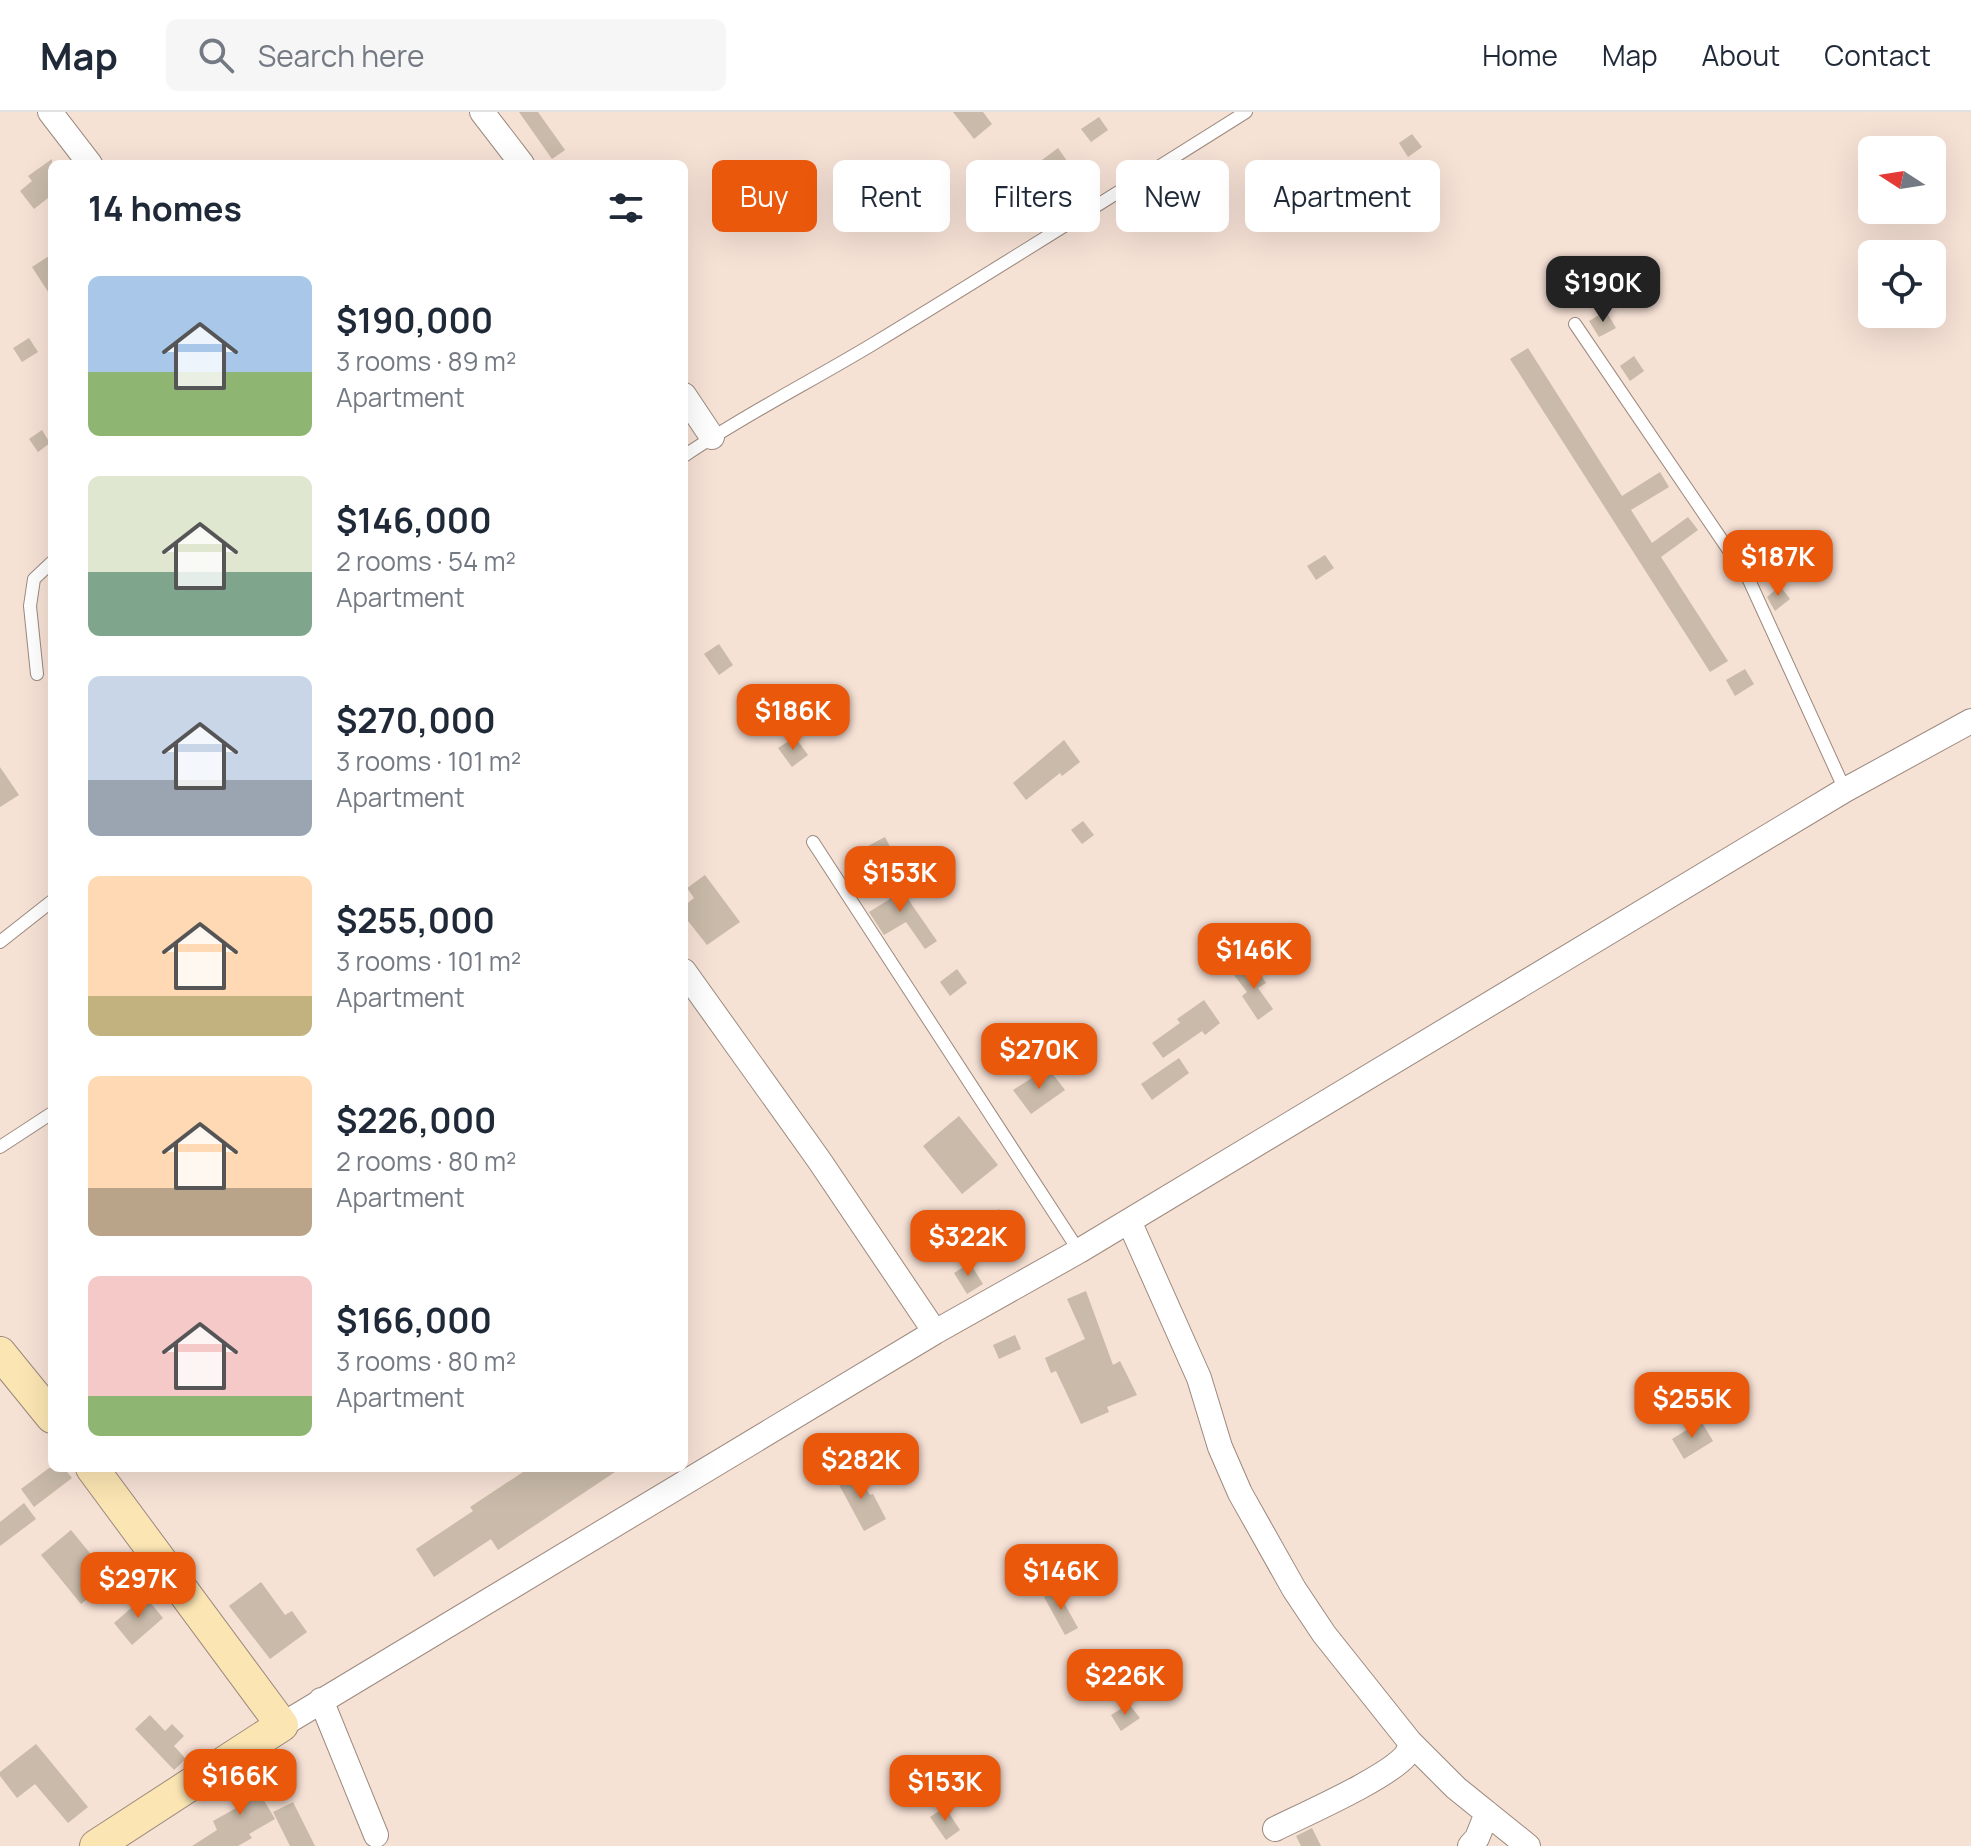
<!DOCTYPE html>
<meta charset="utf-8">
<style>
body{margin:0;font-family:Manrope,sans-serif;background:#f6f6f7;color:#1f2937;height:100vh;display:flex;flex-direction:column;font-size:30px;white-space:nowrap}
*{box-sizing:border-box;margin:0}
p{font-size:26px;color:#747a83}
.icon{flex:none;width:44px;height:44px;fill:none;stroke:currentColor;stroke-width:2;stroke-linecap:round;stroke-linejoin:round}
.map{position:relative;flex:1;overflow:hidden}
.details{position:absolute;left:48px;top:48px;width:640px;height:1312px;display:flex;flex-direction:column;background:#fff;border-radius:12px;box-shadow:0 8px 32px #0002}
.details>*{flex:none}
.top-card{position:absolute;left:712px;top:48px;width:760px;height:72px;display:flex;gap:16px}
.needle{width:52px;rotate:282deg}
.fabs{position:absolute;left:1858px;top:24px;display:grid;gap:16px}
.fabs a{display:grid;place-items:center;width:88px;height:88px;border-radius:12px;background:#fff;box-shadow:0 8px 32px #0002;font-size:40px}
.price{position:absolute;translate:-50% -68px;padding:0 18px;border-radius:16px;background:#ea580c;color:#fff;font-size:26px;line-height:52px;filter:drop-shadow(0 2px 4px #0008)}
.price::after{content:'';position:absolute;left:50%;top:48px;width:24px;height:18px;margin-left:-12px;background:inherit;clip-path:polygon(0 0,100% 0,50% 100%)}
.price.active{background:#222;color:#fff}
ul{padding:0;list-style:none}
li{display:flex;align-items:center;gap:24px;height:200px;padding:0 40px}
li span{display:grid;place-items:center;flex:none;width:224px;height:160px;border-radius:12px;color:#555}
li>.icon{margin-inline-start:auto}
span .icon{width:96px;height:96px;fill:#fffc;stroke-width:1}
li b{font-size:34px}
h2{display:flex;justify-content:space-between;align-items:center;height:96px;padding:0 40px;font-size:34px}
.pill{padding:0 28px;border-radius:12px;background:#fff;box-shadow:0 8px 32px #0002;font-size:28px;line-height:72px}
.pill.active{background:#ea580c;color:#fff}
header{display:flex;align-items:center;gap:48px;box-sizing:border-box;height:112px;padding:0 40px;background:#fff;border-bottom:2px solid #e0e1e3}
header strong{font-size:38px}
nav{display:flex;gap:44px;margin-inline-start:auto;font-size:28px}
.search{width:560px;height:72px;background:#f6f6f7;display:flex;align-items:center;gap:20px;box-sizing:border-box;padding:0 28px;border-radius:12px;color:#747a83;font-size:30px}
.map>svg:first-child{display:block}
.building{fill:#c9baa9}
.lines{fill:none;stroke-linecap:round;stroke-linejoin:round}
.lane-casing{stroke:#9c897e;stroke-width:14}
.street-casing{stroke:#9c897e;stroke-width:26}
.secondary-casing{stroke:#9c897e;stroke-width:34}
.lane{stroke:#fff;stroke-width:12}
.street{stroke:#fff;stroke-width:24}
.secondary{stroke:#fbe5b3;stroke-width:32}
</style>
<header>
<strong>Map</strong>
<div class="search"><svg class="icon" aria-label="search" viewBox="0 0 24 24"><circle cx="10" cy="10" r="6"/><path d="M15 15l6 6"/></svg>Search here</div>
<nav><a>Home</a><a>Map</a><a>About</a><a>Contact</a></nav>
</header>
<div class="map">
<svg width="1971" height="1734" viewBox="0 0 1971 1734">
<rect width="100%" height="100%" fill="#f6e1d5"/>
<path class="building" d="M519,0h19l27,38 -13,9z
M953,0h30l9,12 -18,15z
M1099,5l9,13 -17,12 -10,-13z
M1412,22l10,13 -14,10 -9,-14z
M1058,36l9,13 -16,11 -9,-12z
M52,47v36l-18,14 -14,-18 12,-10 -4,-5z
M52,142v44l-20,-31z
M1606,199l10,17 -17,9 -10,-16z
M29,226l9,14 -16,10 -9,-14z
M1528,236l94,148 38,-24 9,15 -38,23 21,33 36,-26 10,13 -37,27 67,104 -18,11 -200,-313z
M1634,244l10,15 -14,10 -10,-15z
M42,318l8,13 -12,9 -9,-13z
M1325,443l9,13 -18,12 -9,-14z
M1780,474l10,13 -15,12 -8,-14z
M719,532l14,21 -14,10 -15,-21z
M1745,557l9,15 -19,12 -9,-16z
M795,625l13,18 -16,12 -14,-19z
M1064,628l16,22 -18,14 -2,-3 -34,27 -13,-17z
M0,655l19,28 -19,12z
M1083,709l11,14 -12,9 -11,-14z
M885,725l11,21 -18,9 -10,-21z
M705,763l35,47 -33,23 -23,-29v-10l10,-8 -7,-10z
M892,764l45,65 -12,8 -19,-27 -22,13 -15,-23 21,-13 -10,-14z
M1252,850l14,21 -8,5 15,21 -15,11 -16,-24 5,-4 -13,-17z
M957,857l10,14 -17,13 -10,-14z
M1204,888l16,23 -15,12 -3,-4 -39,27 -11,-15 28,-20 -3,-4z
M1179,946l10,15 -37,27 -11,-16z
M1048,956l17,22 -34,24 -18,-24z
M959,1004l39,49 -36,29 -39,-48z
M999,1097l19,27 -16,11 -19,-27z
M970,1151l13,21 -16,10 -13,-21z
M1086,1179l27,74 7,-4 17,34 -30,12 2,5 -28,12 -25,-53 -5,2 -6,-15 40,-19 -18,-40z
M1015,1223l6,14 -22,10 -6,-14z
M1701,1309l12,20 -29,18 -12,-20z
M49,1356h15l8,10 -38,29 -13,-18z
M529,1356h92l-123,82 -7,-11 -57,38 -18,-28 57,-38 -3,-4z
M855,1358l15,25 3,-1 13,25 -22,12 -27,-50z
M24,1391l12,16 -36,27v-24z
M71,1418l41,50 -31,24 -40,-49z
M261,1470l24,33 7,-4 15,21 -37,27 -41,-53z
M1057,1478l21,38 -13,7 -21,-38z
M145,1484l18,22 -31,27 -18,-22z
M1129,1592l11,14 -19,13 -10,-16z
M150,1603l15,16 7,-7 12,12 -10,10 12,13 -12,11 -39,-41z
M36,1632l52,63 -20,16 -33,-39 -18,14 -17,-22v-4z
M249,1663l26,44 -26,15 3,4 -14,8h-46l25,-16 -4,-9 25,-14 -11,-19z
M293,1690l22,44h-25l-17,-34z
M945,1695l15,23 -14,10 -16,-23z
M1312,1716l9,18h-20l-5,-10z"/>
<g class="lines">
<g class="lane-casing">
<path id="lane" d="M1575,212l174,256 96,210
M684,344c60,-41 126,-74 189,-112 125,-76 249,-154 373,-232
M37,562l-7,-68 4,-27 18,-17
M813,730l266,409
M0,830l52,-41
M0,1035l52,-34"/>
</g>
<g class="street-casing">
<path id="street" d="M50,0l40,52
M482,0l40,52
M684,283l28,42
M684,859l135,189 116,172
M1129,1109l70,157 21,69 20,46 54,96 30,45 86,108c0,3 -2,10 -3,12 -17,23 -104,61 -132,75
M321,1588l55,135
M282,1613l653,-393 144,-81 766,-461 126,-69
M1410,1630l46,46 72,58
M1470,1734l7,-8 10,-25"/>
</g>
<g class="secondary-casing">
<path id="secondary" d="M0,1241l52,64
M92,1356l190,257 -186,121"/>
</g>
<use href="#lane" class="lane"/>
<use href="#street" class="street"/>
<use href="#secondary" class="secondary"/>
</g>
</svg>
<div class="fabs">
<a><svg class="needle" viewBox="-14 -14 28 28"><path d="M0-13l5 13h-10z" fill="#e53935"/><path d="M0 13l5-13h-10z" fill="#747a83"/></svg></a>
<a><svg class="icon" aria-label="locate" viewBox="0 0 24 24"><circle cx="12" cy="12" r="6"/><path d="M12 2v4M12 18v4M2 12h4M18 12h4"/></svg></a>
</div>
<b class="price active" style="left:1603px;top:212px">$190K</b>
<b class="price" style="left:1778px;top:486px">$187K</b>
<b class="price" style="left:793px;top:640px">$186K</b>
<b class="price" style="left:900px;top:802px">$153K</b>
<b class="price" style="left:1254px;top:879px">$146K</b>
<b class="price" style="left:1039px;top:979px">$270K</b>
<b class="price" style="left:968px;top:1166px">$322K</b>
<b class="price" style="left:1692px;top:1328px">$255K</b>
<b class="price" style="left:861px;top:1389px">$282K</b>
<b class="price" style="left:1061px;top:1500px">$146K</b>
<b class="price" style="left:138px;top:1508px">$297K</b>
<b class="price" style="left:1125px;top:1605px">$226K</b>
<b class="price" style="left:240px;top:1705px">$166K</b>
<b class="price" style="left:945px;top:1711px">$153K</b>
<div class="top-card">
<a class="pill active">Buy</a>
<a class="pill">Rent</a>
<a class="pill">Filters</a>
<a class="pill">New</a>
<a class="pill">Apartment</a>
</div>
<section class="details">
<h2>14 homes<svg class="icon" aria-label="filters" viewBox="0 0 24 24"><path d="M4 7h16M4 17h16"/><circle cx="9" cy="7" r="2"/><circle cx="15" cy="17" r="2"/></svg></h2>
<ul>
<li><span style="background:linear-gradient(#a9c7e8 60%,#8fb573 0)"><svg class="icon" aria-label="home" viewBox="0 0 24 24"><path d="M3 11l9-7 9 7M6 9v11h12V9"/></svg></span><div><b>$190,000</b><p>3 rooms · 89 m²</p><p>Apartment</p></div></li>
<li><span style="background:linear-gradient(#dfe7d0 60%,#7fa58c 0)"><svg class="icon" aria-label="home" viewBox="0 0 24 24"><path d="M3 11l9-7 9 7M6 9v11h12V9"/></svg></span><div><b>$146,000</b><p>2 rooms · 54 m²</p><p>Apartment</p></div></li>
<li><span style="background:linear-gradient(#c9d6e8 65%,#9aa5b1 0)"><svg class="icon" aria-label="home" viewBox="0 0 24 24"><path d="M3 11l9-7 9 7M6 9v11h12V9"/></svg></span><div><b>$270,000</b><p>3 rooms · 101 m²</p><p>Apartment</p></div></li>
<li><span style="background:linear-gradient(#ffd9b3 75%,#c2b280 0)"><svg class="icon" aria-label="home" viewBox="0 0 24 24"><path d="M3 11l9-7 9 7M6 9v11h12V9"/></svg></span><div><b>$255,000</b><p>3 rooms · 101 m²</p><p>Apartment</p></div></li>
<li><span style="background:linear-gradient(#ffd9b3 70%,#b9a48a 0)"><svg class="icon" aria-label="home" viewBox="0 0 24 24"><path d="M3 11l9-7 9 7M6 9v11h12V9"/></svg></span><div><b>$226,000</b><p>2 rooms · 80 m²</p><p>Apartment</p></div></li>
<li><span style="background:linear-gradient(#f6c9c9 75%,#8fb573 0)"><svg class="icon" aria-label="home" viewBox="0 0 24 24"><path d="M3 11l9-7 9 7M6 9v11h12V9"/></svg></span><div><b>$166,000</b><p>3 rooms · 80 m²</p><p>Apartment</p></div></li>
</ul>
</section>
</div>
